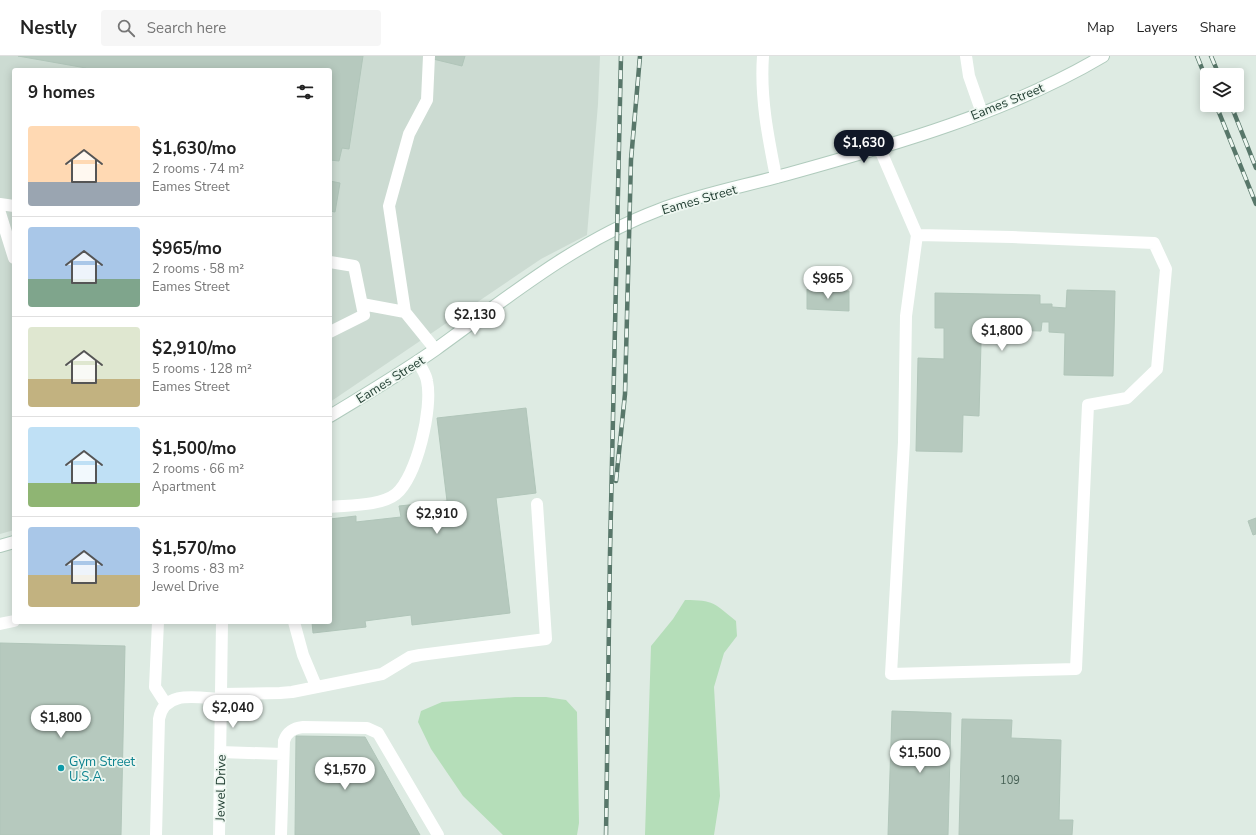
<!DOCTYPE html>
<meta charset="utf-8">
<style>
body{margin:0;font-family:"Nunito Sans",sans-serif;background:#f6f6f6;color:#222;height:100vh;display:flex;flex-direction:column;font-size:15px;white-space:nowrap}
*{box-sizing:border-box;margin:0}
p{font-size:13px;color:#767676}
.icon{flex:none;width:22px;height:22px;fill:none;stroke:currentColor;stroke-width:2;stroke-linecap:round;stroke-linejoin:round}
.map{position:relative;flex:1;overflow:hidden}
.details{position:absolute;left:12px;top:12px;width:320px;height:556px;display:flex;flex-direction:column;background:#fff;border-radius:4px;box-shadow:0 2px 10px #0003}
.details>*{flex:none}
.buttons{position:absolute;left:1200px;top:12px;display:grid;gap:8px}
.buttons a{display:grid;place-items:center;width:44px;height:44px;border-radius:4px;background:#fff;box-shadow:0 2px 10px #0003;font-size:20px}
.price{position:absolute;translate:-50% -34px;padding:0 9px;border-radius:14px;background:#fff;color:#222;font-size:13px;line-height:26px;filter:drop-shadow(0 1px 2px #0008)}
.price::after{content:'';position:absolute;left:50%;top:24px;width:12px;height:9px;margin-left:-6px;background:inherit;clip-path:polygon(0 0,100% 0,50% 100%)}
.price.current{background:#111827;color:#fff}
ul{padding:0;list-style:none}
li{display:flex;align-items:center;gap:12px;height:100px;padding:0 16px}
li+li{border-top:1px solid #e0e0e0}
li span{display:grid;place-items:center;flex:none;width:112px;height:80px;border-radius:4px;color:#555}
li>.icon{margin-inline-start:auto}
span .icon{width:48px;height:48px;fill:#fffc;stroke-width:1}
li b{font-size:17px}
h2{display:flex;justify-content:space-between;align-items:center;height:48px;padding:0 16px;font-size:17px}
header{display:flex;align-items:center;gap:24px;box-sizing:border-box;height:56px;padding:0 20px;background:#fff;border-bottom:1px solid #e0e0e0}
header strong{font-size:19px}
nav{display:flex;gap:22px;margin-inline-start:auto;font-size:14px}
.search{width:280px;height:36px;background:#f6f6f6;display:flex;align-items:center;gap:10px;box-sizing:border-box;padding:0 14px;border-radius:4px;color:#767676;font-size:15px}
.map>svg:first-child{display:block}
.built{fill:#ccdbd2}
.green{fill:#b5deb9}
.building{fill:#b6c9be;stroke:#b0c5b9}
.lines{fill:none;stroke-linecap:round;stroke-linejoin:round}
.secondary-casing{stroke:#b0cbbd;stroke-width:14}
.lane{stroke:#fff;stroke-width:12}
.street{stroke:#fff;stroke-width:12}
.secondary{stroke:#fff;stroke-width:12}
.rail-casing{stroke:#58776a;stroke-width:4.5}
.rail{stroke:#eef7f1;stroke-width:3;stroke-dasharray:9;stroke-linecap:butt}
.culture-dot{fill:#0f9aa8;stroke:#eef7f1;stroke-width:1.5}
.labels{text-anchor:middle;stroke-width:3.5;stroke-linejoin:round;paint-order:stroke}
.number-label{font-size:11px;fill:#445e53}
.street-label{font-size:13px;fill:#1e3b2f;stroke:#eef7f1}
.culture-label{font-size:13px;fill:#0d838f;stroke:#eef7f1;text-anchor:start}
</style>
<header>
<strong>Nestly</strong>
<div class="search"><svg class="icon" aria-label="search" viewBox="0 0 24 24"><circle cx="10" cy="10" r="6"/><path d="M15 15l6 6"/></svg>Search here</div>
<nav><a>Map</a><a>Layers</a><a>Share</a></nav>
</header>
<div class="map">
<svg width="1256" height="779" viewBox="0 0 1256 779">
<rect width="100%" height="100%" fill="#deebe3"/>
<path class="built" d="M0,0h600l-2,48 -11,131 -46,24 -211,143v-332h-316v460l-14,4z"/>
<path class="green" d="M685,544c29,0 29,3 51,21l1,15 -13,17 -10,34 6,109 -6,39h-69l6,-189 22,-27z
M515,641h31l20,3 11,12 2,111 -2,12h-74l-40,-39 -32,-47 -13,-27 3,-11 21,-9z"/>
<path class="building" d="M18,0h345l-14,93 -7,-1 -3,13 -9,-1v-90h-244v-2z
M434,0h31l-3,10 -29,-7z
M330,125l10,2 -5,29 -5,-1z
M807,233l42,2v20l-42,-2z
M1067,234l48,1 -2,85 -49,-1 1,-42 -16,-1v-10h-7l-1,9 -50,-1v13h-10l-2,73 -16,-1 -1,37 -46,-1 2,-93 26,1v-31h-9v-35l105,2v9h12v3l14,1z
M526,352l10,85 -40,5 14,115 -98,12 -1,-10 -46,6 1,6 -53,6 -1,-11h18v-103l26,-3v6l45,-5 -2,-11 48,-5 -10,-83z
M1256,462v16l-3,1 -5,-14z
M0,587l125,3 -4,189h-121z
M892,655l59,2 -3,122h-60z
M962,663l50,1 -1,18 50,2 -2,80h14l-1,15h-113z
M296,680l69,1 55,98h-125z"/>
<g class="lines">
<g class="secondary-casing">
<path id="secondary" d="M330,360c36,-22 72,-43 106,-67 71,-51 140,-108 223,-139 42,-16 86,-24 129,-36 105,-29 221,-62 315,-118
M0,490l14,-4"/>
</g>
<path class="lane" d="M763,0c-3,41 5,81 13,121
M966,0l3,20 13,37
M879,91l38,88 95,2 142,6 12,26 -9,100 -30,29 -39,7 -12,264 -185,5 13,-232 2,-126 11,-81
M0,148l14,2
M0,157l14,45
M330,206l24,4 10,49 -34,17
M362,248l43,8 30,37
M405,256l-16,-106 20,-72 18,-34 2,-44
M330,451c19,-2 51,-1 66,-13 21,-18 37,-86 31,-113 -1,-7 -6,-13 -9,-20
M158,566l-3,65 11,17
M294,566l9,33 13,31
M0,568l14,-3
M221,638l59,-1 12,-1 90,-18 28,-17 10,-2 126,-16 -9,-135
M220,696l63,2
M156,779l3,-116c5,-30 40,-21 62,-20
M281,779l3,-94c3,-9 9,-13 19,-14l64,1 11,5 60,102"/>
<path class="street" d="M219,779l3,-213"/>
<use href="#secondary" class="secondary"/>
<g class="rail-casing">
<path id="rail" d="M1197,0l10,25
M1211,0l8,19
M1216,49l40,99
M1231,49l25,63
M616,425l9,-87 6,-234 9,-104
M606,779l4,-282 11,-497"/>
</g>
<use href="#rail" class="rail"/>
</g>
<circle class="culture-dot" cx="61" cy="712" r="4"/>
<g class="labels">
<g class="number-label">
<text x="1010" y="728">109</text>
</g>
<g class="street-label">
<text transform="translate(1007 45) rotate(-22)" y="5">Eames Street</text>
<text transform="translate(699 143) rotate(-16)" y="5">Eames Street</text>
<text transform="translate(390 323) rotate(-32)" y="5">Eames Street</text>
<text transform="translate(220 732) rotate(-89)" y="5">Jewel Drive</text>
</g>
<g class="culture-label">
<text x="69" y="710">Gym Street<tspan x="69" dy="15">U.S.A.</tspan></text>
</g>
</g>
</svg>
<div class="buttons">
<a><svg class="icon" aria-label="layers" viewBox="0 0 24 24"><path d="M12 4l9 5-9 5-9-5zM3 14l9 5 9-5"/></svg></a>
</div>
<b class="price current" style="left:864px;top:108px">$1,630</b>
<b class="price" style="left:828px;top:244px">$965</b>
<b class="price" style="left:475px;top:280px">$2,130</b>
<b class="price" style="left:1002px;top:296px">$1,800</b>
<b class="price" style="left:437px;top:479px">$2,910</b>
<b class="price" style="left:233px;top:673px">$2,040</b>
<b class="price" style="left:61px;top:683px">$1,800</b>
<b class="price" style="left:920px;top:718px">$1,500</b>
<b class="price" style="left:345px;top:735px">$1,570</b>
<section class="details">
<h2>9 homes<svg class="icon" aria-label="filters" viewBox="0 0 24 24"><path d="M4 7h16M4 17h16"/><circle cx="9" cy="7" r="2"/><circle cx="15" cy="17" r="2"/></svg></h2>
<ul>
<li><span style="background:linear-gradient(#ffd9b3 70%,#9aa5b1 0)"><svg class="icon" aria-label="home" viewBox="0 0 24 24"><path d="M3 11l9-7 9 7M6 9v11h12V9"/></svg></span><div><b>$1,630/mo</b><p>2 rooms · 74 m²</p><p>Eames Street</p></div></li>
<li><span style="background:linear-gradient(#a9c7e8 65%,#7fa58c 0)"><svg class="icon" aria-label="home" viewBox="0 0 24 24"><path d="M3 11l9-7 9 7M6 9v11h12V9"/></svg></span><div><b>$965/mo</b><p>2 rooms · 58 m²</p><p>Eames Street</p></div></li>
<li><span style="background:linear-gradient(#dfe7d0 65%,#c2b280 0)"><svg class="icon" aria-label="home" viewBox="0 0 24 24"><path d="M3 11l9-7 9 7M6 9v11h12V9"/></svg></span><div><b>$2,910/mo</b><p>5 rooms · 128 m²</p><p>Eames Street</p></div></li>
<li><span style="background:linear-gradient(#bfe0f5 70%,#8fb573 0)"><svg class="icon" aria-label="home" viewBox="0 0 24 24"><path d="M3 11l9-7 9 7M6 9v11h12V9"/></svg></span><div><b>$1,500/mo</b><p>2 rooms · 66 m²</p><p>Apartment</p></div></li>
<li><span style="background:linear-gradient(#a9c7e8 60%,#c2b280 0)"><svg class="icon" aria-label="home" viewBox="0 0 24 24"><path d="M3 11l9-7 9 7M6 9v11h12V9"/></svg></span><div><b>$1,570/mo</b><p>3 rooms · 83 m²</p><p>Jewel Drive</p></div></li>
</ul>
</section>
</div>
